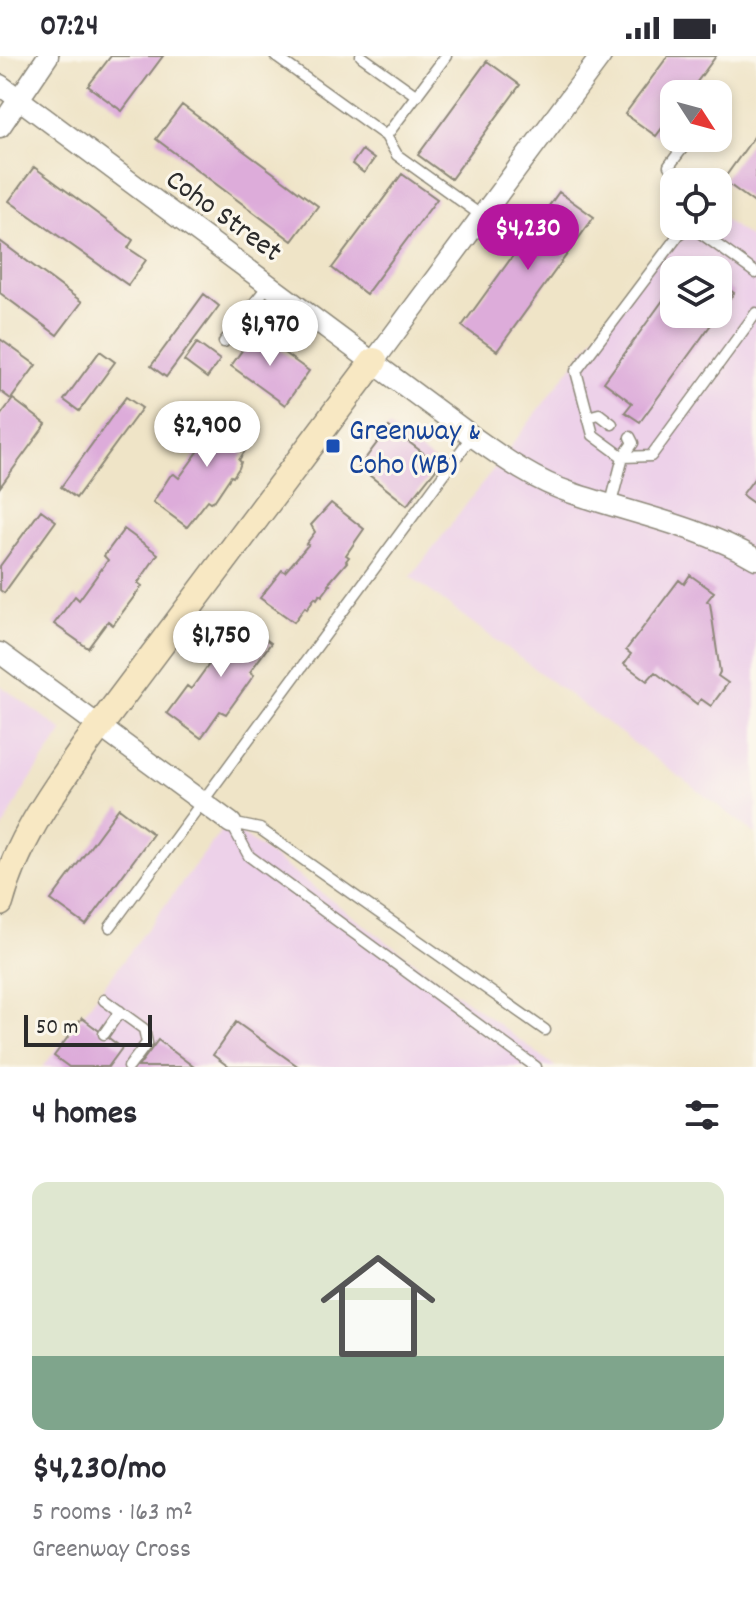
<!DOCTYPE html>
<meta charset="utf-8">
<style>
body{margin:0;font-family:Dekko,sans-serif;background:#f2f2f3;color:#2b2b33;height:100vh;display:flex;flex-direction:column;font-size:30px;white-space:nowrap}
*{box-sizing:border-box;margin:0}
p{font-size:26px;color:#7c7c81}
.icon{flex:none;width:44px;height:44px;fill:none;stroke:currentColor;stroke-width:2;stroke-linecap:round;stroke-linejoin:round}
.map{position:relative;height:1011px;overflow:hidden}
.panel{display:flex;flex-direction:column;background:#fff;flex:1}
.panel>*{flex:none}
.needle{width:52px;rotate:126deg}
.tools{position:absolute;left:660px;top:24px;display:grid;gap:16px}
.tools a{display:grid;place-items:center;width:72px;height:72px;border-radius:16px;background:#fff;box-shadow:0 4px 12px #0003;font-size:40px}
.scale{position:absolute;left:24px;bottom:20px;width:128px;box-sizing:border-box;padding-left:8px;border:4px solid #2b2b2b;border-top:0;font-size:22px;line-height:28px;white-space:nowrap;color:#2b2b2b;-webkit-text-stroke:6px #fbf7ec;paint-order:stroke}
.price{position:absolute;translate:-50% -68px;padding:0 18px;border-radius:28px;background:#fff;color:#222;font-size:26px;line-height:52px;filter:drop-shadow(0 2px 4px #0008)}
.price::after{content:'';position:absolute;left:50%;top:48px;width:24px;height:18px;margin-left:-12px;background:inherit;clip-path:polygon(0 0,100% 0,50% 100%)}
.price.active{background:#b5179e;color:#fff}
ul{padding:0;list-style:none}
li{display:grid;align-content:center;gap:16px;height:424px;padding:0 32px}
li span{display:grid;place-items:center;height:248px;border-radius:16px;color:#555}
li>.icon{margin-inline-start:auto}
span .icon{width:144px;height:144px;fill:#fffc;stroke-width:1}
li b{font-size:34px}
h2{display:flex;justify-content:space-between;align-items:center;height:96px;padding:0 32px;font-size:34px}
.status{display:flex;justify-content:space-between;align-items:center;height:56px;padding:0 40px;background:#fff;direction:ltr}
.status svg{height:22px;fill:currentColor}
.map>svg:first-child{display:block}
.built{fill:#edd1e9;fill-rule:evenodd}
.building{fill:#ddacda}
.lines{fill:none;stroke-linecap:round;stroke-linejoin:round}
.lane-casing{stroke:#8d8879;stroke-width:13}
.street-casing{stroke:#8d8879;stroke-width:23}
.secondary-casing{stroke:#8d8879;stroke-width:29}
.lane{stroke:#fff;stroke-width:10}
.street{stroke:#fff;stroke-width:20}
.secondary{stroke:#f8e8c3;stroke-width:26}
.transit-dot{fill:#1a4fb4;stroke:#fbf7ec;stroke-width:3}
.labels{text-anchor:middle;stroke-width:6;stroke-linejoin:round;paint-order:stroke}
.street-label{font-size:30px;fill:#2b2b2b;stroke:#fbf7ec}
.transit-label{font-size:30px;fill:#164399;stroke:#fbf7ec;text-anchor:start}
</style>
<div class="status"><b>07:24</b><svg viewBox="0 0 49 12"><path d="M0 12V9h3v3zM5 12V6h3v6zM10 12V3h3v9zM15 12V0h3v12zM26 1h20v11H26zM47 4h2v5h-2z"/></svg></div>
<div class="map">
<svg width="756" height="1011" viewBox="0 0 756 1011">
<rect width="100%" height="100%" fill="#fbf7ec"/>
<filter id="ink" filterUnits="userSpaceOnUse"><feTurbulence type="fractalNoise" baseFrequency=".0125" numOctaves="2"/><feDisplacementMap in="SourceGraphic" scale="16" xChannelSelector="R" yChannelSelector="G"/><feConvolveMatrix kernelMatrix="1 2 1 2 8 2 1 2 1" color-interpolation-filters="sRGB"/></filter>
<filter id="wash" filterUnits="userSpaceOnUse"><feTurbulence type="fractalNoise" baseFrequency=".006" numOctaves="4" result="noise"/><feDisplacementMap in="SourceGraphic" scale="32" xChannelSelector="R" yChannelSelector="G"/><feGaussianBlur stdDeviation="1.8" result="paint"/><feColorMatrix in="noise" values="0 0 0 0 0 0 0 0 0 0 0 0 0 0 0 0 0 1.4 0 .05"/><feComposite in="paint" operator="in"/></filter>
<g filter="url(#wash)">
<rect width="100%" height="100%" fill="#efe4c7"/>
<path class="built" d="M718,159l38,27v592l-345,-257 268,-351h39zM674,214h44v44h-44z
M0,629l63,46 -41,61 -22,42z
M227,767l329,244h-513z"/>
<g id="blocks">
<path class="building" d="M111,0h52l-41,55 -34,-25z
M668,0h48l-28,38h-14v18l-18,24 -31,-22z
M487,5l33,24 -69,94 -33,-24z
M182,49l136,101 -26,35 -136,-102z
M756,78v70l-33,-24z
M362,94l12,9 -10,14 -12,-9z
M34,111l99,73 -5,8 18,12 -18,25 -119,-84z
M402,118l35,25 -71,95 -34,-26z
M559,136l35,25 -97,134 -35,-25z
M0,185l82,61 -25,33 -57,-42z
M718,225l16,12 -94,129 -15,-10 7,-9 -28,-21 70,-97v29h44z
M204,238l15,12 -53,71 -15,-11z
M255,276l54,39 -24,34 -54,-39z
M0,283l36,26 -25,34 -11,-8z
M197,287l23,17 -13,18 -23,-17z
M100,295l15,11 -36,49 -15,-11z
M126,341l16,11 -66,90 -15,-11z
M13,343l33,25 -46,63v-71z
M223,352l34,24 -18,28 2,2 -2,6 -6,9 -2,-1 -16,24 -4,2 -3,-2 -21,27 -34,-25 17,-26 4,-2 5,4 29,-40 -6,-4z
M389,371l50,38 -32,40 -48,-38z
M756,420v29l-14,-10z
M331,447l33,26 -18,26 3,2 -3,4 1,1 -19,22 2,1 -8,11 -2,-2 -3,5 -2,-2 -8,12 -2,-2 -11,15 -34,-24 22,-28 3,2 23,-27 -2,-1 9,-12 -4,-7z
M41,454l15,11 -52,72 -4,-3v-24z
M124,473l34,25 -20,29 4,3 -29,39 -5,-4 -20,27 -34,-24 21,-28 4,4 29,-40 -4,-4z
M690,519l24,17 -7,9 3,2 10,69 -2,4 10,7 -17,23 -10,-7 -4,5 -42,-32 -8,9 -23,-17 7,-10 -5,-4 53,-70 5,4z
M236,562l35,25 -21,29 4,3 -28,39 -6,-3 -19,27 -34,-25 20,-27 4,3 29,-40 -4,-3z
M119,752l34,26 -67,91 -35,-25z
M82,962l40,30 -14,19h-39l-15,-11z
M236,966l63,45h-70l-16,-12z
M158,984l36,27h-56z"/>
</g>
</g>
<g filter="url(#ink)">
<use href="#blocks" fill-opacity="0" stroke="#8d8879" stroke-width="2"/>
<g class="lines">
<g class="lane-casing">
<path id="lane" d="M275,0l111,80 11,19 85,61
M361,0l56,40
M386,80l60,-80
M669,110l21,-28
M756,217l-61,-44 -15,4 -104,138 17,64 30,22 28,-1 105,-143
M224,286l46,-59
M588,361l11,-3 13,10
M611,447l12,-46 10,-14 -3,-6
M231,767l18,33 287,211
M231,767l29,6 285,201
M110,871l362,-491
M104,944l40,29 3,14 -18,24
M104,978l16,-23"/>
</g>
<g class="street-casing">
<path id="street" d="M0,29l472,351c31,22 63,45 100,57 62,21 127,33 184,66
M0,71l48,-71
M374,305l227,-305
M0,597l231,170"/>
</g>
<g class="secondary-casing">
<path id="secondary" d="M0,847c16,-60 52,-110 87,-160l287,-382"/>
</g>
<use href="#lane" class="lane"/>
<use href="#street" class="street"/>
<use href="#secondary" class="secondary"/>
</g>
</g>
<rect class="transit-dot" x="325" y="382" width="16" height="16" rx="4"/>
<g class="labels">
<g class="street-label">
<text transform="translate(225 158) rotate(36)" y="10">Coho Street</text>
</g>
<g class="transit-label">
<text x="349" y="383">Greenway &amp;<tspan x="349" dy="34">Coho (WB)</tspan></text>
</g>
</g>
</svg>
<div class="tools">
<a><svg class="needle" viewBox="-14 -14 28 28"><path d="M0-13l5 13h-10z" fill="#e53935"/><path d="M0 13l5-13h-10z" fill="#7c7c81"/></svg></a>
<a><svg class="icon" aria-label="locate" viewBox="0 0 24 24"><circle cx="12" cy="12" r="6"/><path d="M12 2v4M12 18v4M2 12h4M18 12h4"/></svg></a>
<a><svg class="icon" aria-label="layers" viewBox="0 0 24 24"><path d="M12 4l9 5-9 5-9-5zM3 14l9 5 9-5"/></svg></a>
</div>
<div class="scale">50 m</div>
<b class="price active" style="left:528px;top:216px">$4,230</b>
<b class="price" style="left:270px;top:312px">$1,970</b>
<b class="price" style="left:207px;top:413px">$2,900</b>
<b class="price" style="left:221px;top:623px">$1,750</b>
</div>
<section class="panel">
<h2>4 homes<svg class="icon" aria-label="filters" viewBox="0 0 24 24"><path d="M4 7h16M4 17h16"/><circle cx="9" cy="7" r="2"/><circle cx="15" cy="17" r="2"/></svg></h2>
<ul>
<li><span style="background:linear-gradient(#dfe7d0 70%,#7fa58c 0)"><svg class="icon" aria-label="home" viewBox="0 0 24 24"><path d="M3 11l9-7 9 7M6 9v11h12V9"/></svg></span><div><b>$4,230/mo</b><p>5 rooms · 163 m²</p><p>Greenway Cross</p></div></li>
</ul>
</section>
